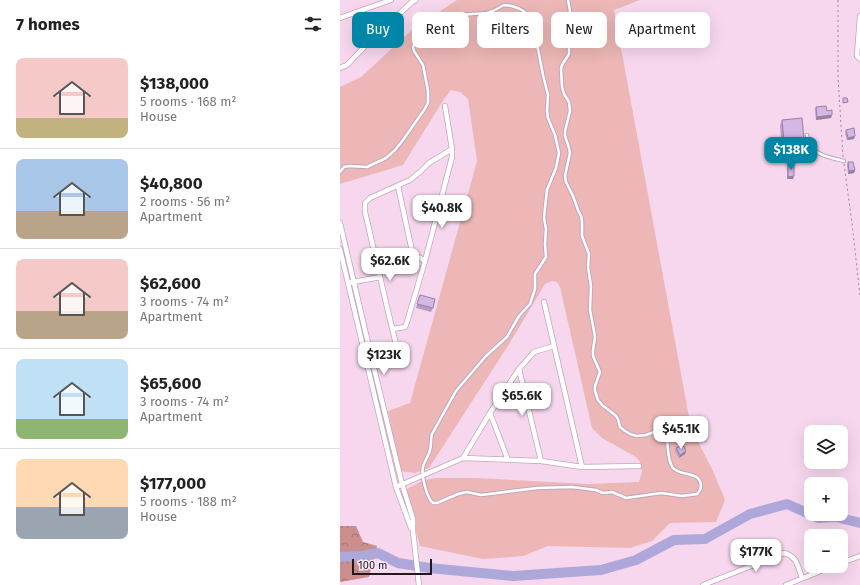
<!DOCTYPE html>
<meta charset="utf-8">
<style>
body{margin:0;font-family:"Fira Sans",sans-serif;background:#f6f6f6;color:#222;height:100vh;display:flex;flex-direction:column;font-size:15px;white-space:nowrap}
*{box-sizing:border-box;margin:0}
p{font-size:13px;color:#767676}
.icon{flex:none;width:22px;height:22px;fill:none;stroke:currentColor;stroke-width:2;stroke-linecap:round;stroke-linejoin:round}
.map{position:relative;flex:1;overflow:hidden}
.panel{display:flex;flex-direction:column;background:#fff;width:340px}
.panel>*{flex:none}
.top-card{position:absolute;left:12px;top:12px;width:380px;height:36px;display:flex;gap:8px}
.tools{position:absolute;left:464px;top:425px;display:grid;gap:8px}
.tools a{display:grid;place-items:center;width:44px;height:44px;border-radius:8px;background:#fff;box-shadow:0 4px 16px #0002;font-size:20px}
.scale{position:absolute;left:12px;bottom:10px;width:80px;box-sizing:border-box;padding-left:4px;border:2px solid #231820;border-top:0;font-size:11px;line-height:14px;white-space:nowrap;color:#231820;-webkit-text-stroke:3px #fce9f7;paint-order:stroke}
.price{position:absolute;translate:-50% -34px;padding:0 9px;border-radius:8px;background:#fff;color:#222;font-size:13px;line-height:26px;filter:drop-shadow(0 1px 2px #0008)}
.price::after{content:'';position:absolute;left:50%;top:24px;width:12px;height:9px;margin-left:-6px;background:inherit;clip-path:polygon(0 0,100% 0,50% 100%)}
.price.selected{background:#0186a8;color:#fff}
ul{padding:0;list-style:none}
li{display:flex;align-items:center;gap:12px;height:100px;padding:0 16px}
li+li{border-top:1px solid #e0e0e0}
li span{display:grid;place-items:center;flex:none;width:112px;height:80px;border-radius:8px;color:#555}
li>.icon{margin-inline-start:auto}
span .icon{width:48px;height:48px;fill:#fffc;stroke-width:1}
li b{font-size:17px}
h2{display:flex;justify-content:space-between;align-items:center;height:48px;padding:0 16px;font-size:17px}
.pill{padding:0 14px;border-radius:8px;background:#fff;box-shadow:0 4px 16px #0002;font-size:14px;line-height:36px}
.pill.selected{background:#0186a8;color:#fff}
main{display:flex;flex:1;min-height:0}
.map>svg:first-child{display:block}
.green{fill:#ecb7b6}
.forest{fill:url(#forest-crowns)}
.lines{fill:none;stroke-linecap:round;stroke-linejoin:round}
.river{stroke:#aea7da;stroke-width:10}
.lane-casing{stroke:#c2a5bb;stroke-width:4.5}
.street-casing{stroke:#c2a5bb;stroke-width:6}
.path{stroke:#9c8595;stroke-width:1;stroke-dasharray:2 3;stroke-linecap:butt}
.lane{stroke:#fff;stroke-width:2.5}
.street{stroke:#fff;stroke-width:4.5}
.wall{fill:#b79dc6}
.shaded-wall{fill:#9580a1}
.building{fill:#d5b7e6;stroke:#9580a1}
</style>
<main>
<section class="panel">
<h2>7 homes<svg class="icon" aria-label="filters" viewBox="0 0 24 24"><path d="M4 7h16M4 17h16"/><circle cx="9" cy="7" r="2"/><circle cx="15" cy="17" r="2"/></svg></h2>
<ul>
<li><span style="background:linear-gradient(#f6c9c9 75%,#c2b280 0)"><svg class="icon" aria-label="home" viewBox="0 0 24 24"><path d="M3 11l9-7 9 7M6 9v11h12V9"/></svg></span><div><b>$138,000</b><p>5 rooms · 168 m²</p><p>House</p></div></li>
<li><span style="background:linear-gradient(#a9c7e8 65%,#b9a48a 0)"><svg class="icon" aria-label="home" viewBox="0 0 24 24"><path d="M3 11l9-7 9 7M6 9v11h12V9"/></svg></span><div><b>$40,800</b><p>2 rooms · 56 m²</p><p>Apartment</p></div></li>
<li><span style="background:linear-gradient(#f6c9c9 65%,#b9a48a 0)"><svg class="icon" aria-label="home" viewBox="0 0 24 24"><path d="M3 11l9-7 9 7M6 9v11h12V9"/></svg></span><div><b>$62,600</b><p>3 rooms · 74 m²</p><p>Apartment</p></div></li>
<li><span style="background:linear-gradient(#bfe0f5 75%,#8fb573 0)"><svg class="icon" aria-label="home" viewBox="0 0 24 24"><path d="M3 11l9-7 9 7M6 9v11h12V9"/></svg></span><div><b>$65,600</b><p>3 rooms · 74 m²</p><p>Apartment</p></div></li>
<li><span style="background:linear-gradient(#ffd9b3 60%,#9aa5b1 0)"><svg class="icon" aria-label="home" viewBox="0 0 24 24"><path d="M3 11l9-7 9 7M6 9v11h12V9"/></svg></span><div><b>$177,000</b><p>5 rooms · 188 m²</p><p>House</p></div></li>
</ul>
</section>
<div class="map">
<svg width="520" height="585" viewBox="0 0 520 585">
<defs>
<pattern id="forest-crowns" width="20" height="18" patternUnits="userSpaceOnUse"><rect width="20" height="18" fill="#ca8e8d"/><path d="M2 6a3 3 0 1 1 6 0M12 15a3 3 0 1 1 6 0" fill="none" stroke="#a47373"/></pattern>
</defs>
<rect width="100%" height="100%" fill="#f7d7ee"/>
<path class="green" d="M117,0h183l-26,10 77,418 22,43 12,29 -9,22 -46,1 -18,18 -22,7 -82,-2 -25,10 -40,3 -63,-13 -15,-56 19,-10 13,-2h40l111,6 51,-2 3,-10 -2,-10 -4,-5 -34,-19 -10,-10 -32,-141 -3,-5 -5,-1 -7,3 -34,57 -82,127 -14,5 -16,-2 -11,-60 22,-8 67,-242 -9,-62 -8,-7 -9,-2 -7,9 -41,66 -63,19v-97l21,-10 52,-48z"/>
<path class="forest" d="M0,526h16l7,16 14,4 -8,31 -29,5z"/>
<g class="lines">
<path class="river" d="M0,557l21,-1 17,-3 20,10 31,5 84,8 88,-6 35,-10 38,-20 31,-1 45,-25 37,-10 31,14 18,-1 24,6"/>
<g class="lane-casing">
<path id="lane" d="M467,135c1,4 2,9 4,12 7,9 22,11 33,14
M0,172l4,-5 5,-1 18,1 19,-9 9,-8 8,-10 21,-30 4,-7v-12l-5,-26 -9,-14 -1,-4 3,-6 4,-4 5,-2 6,-2 16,-14 12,-4 28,-2 6,-2 11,-6 8,1 8,3 8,5 2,3 5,17 8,41 5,20 -1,16 1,7 7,17 4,18 -3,15 -9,22 -2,18 -1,10 2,11 -1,15 1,13 -11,17v15l-5,15 -11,12 -7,12 -5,9 -21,19 -30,35 -24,43c-2,6 0,11 -2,16 -1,6 -6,11 -7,17 -2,8 4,32 10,36h4l21,-9 9,-2 14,3 56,-7 35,-1 24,3 7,3 9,-1 14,6 35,-5 21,3 15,-2c2,-2 4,-4 4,-8 -1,-16 -20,-9 -28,-18 -6,-8 -5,-22 -6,-31l-9,-5h-4l-8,3 -9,1 -7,-2 -5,-3 -5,-4 -2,-8 -3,-4 -13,-10 -4,-5 -3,-9v-5l5,-14 -7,-16v-6l2,-13 -1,-6 -4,-21 1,-24 -3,-19 1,-13 -7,-18v-15l-1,-5 -3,-6 -5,-14 -7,-14 -1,-6 5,-23 -1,-5 -4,-12v-5l5,-20 -1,-9 -5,-8 -2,-7 -1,-18 1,-4 7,-11v-6l-3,-12 4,-25 -2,-11"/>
</g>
<g class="street-casing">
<path id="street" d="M520,16l-3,40 3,3
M0,18l51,-18
M0,68l7,-3 24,-25 41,-38 4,-2
M58,186l14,65 5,5 8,5
M0,223l32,137 30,124 11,35v12l6,54
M0,249l56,238 15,41
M8,283l32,-6
M204,302l38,165
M52,329l13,-2 2,-5 18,-61 27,-104v-8l-7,-43
M61,364c-13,-50 -24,-101 -36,-152v-9l5,-5 40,-18 10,-8 9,-9 23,-14
M179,369l22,92
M150,413l18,47
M123,458l27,-45 29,-44 15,-17 20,-6
M56,487l67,-29 78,3 41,6 57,-1
M501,563l19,-7
M363,585l81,-32c13,3 14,14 18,25
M446,585l47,-19"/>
</g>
<path class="path" d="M498,0v77l5,80
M504,164l8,59 8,73"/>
<use href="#lane" class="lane"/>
<use href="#street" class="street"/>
</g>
<path class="wall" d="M476,107l11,4 4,7 -15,2 -1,-10z
M442,120l23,31 -2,6 -20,2 -3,-33z
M506,130l8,9 -7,1 -2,-7z
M508,162l7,8 -1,3 -6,1 -1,-9z
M448,165l6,11 -1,3h-6v-11z
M80,295l13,13 -2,4 -15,-4z
M336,448l10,3 -1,3 -6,4 -4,-7z"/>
<path class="shaded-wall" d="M492,115l-1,3 -15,2 1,-3z
M515,136l-1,3 -7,1 1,-2z
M465,151l-2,6 -20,2 2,-6z
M515,170l-1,3 -6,1 1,-3z
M454,176l-1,3h-6l1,-2z
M346,451l-1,3 -6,4 1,-3z"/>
<path class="building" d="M503,98h4l1,4 -5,1z
M486,106l1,5 5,-1v5l-15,2 -1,-10z
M462,118l3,33 -20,2 -3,-33z
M514,128l1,8 -7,2 -2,-8z
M508,162h5l2,8 -6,1z
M448,165h6v11l-6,1z
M80,295l15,4 -2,9 -16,-4z
M343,445l3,6 -6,4 -4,-7z"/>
</svg>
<div class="tools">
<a><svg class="icon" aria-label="layers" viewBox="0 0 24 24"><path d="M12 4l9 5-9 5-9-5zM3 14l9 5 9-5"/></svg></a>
<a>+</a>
<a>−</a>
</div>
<div class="scale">100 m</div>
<b class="price selected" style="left:451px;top:171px">$138K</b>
<b class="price" style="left:102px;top:229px">$40.8K</b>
<b class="price" style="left:50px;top:282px">$62.6K</b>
<b class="price" style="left:44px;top:376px">$123K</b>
<b class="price" style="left:182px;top:417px">$65.6K</b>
<b class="price" style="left:341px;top:450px">$45.1K</b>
<b class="price" style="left:416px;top:573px">$177K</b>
<div class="top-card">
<a class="pill selected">Buy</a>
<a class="pill">Rent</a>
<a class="pill">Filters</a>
<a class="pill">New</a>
<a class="pill">Apartment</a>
</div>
</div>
</main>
